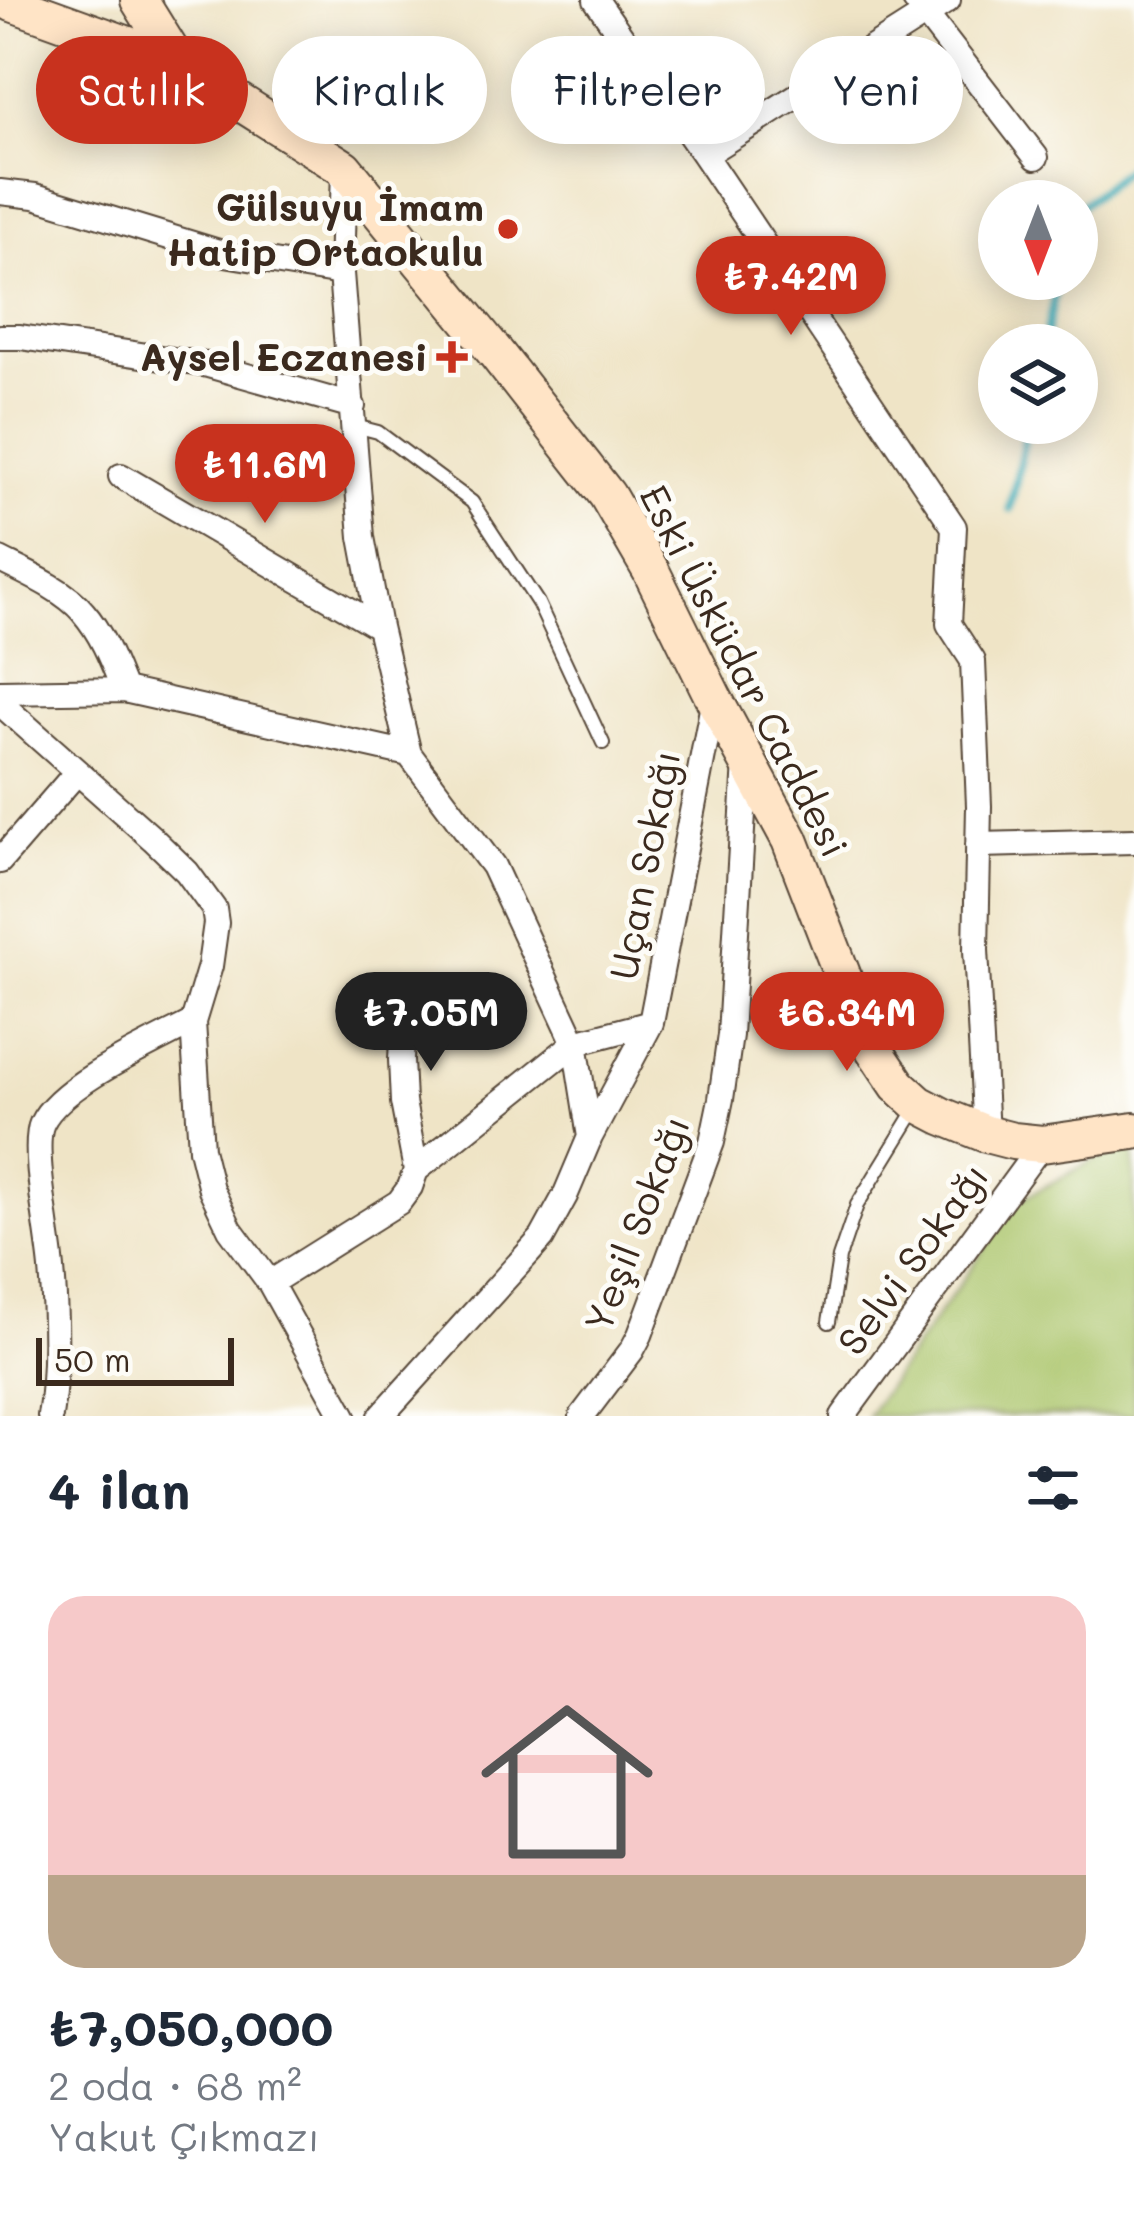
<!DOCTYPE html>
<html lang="tr">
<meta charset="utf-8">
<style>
body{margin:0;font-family:Mali,sans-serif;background:#f2f2f3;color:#1f2937;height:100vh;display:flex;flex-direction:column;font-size:45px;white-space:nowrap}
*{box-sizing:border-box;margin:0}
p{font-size:39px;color:#747a83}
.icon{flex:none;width:66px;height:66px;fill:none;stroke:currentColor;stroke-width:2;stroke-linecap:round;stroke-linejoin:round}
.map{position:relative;height:1416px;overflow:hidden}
.panel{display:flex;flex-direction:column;background:#fff;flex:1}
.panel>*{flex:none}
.hud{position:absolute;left:36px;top:36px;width:1062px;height:108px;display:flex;gap:24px}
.needle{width:78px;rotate:180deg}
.buttons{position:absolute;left:978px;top:180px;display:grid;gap:24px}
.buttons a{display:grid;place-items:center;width:120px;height:120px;border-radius:50%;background:#fff;box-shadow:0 6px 30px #0003;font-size:60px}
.scale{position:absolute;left:36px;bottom:30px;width:198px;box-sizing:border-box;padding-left:12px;border:6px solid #3b2a1e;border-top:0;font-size:33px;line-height:42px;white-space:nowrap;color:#3b2a1e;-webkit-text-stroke:9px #fdfcf7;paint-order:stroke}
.price{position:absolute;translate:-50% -102px;padding:0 27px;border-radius:42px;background:#c8321e;color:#fff;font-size:39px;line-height:78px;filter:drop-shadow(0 3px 6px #0008)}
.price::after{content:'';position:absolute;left:50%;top:72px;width:36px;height:27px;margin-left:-18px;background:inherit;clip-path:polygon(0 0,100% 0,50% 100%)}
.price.current{background:#222;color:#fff}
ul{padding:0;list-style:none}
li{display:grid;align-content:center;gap:24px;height:636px;padding:0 48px}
li span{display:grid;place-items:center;height:372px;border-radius:36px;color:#555}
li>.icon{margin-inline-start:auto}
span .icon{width:216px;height:216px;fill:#fffc;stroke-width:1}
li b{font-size:51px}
h2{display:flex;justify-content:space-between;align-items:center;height:144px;padding:0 48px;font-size:51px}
.chip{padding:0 42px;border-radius:54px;background:#fff;box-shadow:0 6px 30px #0003;font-size:42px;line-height:108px}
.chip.current{background:#c8321e;color:#fff}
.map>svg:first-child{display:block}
.green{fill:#aac56b;stroke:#727844;stroke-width:3}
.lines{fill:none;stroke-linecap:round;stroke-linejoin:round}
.stream{stroke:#3faeba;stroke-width:8}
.service-casing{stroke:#564637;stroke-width:16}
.minor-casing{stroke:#564637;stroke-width:28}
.secondary-casing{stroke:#564637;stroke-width:40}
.service{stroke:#fff;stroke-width:12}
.minor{stroke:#fff;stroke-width:24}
.secondary{stroke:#ffe4c6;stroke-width:36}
.poi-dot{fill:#c8321e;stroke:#fdfcf7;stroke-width:4.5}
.labels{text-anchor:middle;stroke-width:10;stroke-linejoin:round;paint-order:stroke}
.poi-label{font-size:39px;font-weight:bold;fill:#3b2a1e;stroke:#fdfcf7;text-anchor:end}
.street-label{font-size:39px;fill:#3b2a1e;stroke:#fdfcf7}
</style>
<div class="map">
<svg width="1134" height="1416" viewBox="0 0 1134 1416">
<rect width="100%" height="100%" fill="#fdfcf7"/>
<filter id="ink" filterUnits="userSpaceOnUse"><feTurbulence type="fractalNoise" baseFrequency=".00833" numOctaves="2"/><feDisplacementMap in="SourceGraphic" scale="24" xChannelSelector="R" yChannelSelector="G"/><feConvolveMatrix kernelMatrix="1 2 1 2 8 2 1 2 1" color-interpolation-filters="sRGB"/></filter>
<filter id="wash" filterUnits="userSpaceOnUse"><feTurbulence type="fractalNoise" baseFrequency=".004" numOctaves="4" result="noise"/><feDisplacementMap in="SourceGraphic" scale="48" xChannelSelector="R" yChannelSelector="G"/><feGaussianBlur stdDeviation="2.7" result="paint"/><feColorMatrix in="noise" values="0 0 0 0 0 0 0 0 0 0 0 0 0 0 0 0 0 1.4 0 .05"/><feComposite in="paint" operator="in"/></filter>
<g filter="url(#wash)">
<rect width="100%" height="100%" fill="#efe4c6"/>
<path class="green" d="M1134,1148v268h-267l151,-215 78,-42z"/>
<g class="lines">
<path class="stream" d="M1077,209l57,-46
M1044,345l14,-66
M1010,509l18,-86"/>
</g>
</g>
<g filter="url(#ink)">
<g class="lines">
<g class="service-casing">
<path id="service" d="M355,426l23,6 94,70 66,101 65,140
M829,1322l10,-64 18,-53 59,-96"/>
</g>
<g class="minor-casing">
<path id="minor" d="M596,0l108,155 250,372 -5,97 24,37 6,145 -3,144 10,184
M915,0l121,157
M704,155l244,-155
M344,168l-3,105 21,264 17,90 30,127
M0,192l35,4 190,58 116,19
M0,337h20l188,28 145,41
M121,476l258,151
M0,560c26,13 65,30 83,52 20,23 30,51 41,78
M0,692l124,-2 285,64 84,112 82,177 -159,127 -6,17 -11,15 -129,81
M0,703l153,136 34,33 27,37 2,14 -6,43 -17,56 8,127 10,40 19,40 40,54 74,133
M978,845l156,-4
M0,861l77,-89
M394,992l9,29 -2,39 2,42 13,68
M590,1137l61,-114
M50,1416c8,-48 6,-99 2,-147 -2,-30 -21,-122 -10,-146 18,-39 112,-80 151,-101
M381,1416l161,-178 23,-42 25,-59 -15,-94 76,-20 63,-324
M582,1416l50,-66 8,-15 72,-193 9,-43 9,-64 16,-273
M843,1416l199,-272"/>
</g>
<g class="secondary-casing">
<path id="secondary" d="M139,0l39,63
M12,3l166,60 166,105 151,184 112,143 44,76 63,128 76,141 77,199 31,46 21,19 23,12 44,18 27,7 29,3 92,-13"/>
</g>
<use href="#service" class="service"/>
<use href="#minor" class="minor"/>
<use href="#secondary" class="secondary"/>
</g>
</g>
<g class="poi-dot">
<circle cx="508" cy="229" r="12"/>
<path d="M446 339h12v12h12v12h-12v12h-12v-12h-12v-12h12z"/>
</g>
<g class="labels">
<g class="poi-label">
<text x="484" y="221">Gülsuyu İmam<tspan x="484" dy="45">Hatip Ortaokulu</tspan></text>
<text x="428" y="371">Aysel Eczanesi</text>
</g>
<g class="street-label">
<text transform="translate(744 671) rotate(63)" y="14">Eski Üsküdar Caddesi</text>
<text transform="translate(645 865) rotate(-79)" y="14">Uçan Sokağı</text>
<text transform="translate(637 1224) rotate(-69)" y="14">Yeşil Sokağı</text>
<text transform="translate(913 1259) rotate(-54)" y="14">Selvi Sokağı</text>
</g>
</g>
</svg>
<div class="buttons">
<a><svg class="needle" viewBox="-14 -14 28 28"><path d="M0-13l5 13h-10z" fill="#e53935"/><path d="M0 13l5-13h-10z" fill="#747a83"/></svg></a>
<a><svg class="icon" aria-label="layers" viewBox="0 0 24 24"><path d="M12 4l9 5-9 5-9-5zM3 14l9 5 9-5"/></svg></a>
</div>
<div class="scale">50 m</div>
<b class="price" style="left:791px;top:338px">₺7.42M</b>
<b class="price" style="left:265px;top:526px">₺11.6M</b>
<b class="price current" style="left:431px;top:1074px">₺7.05M</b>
<b class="price" style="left:847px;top:1074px">₺6.34M</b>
<div class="hud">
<a class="chip current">Satılık</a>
<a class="chip">Kiralık</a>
<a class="chip">Filtreler</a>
<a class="chip">Yeni</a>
</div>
</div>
<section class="panel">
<h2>4 ilan<svg class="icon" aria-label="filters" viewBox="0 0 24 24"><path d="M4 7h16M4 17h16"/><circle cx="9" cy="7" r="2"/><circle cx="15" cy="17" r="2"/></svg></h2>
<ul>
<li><span style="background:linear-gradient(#f6c9c9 75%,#b9a48a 0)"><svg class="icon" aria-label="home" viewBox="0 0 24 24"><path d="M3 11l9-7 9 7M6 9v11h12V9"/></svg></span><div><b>₺7,050,000</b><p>2 oda · 68 m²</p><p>Yakut Çıkmazı</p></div></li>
</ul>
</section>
